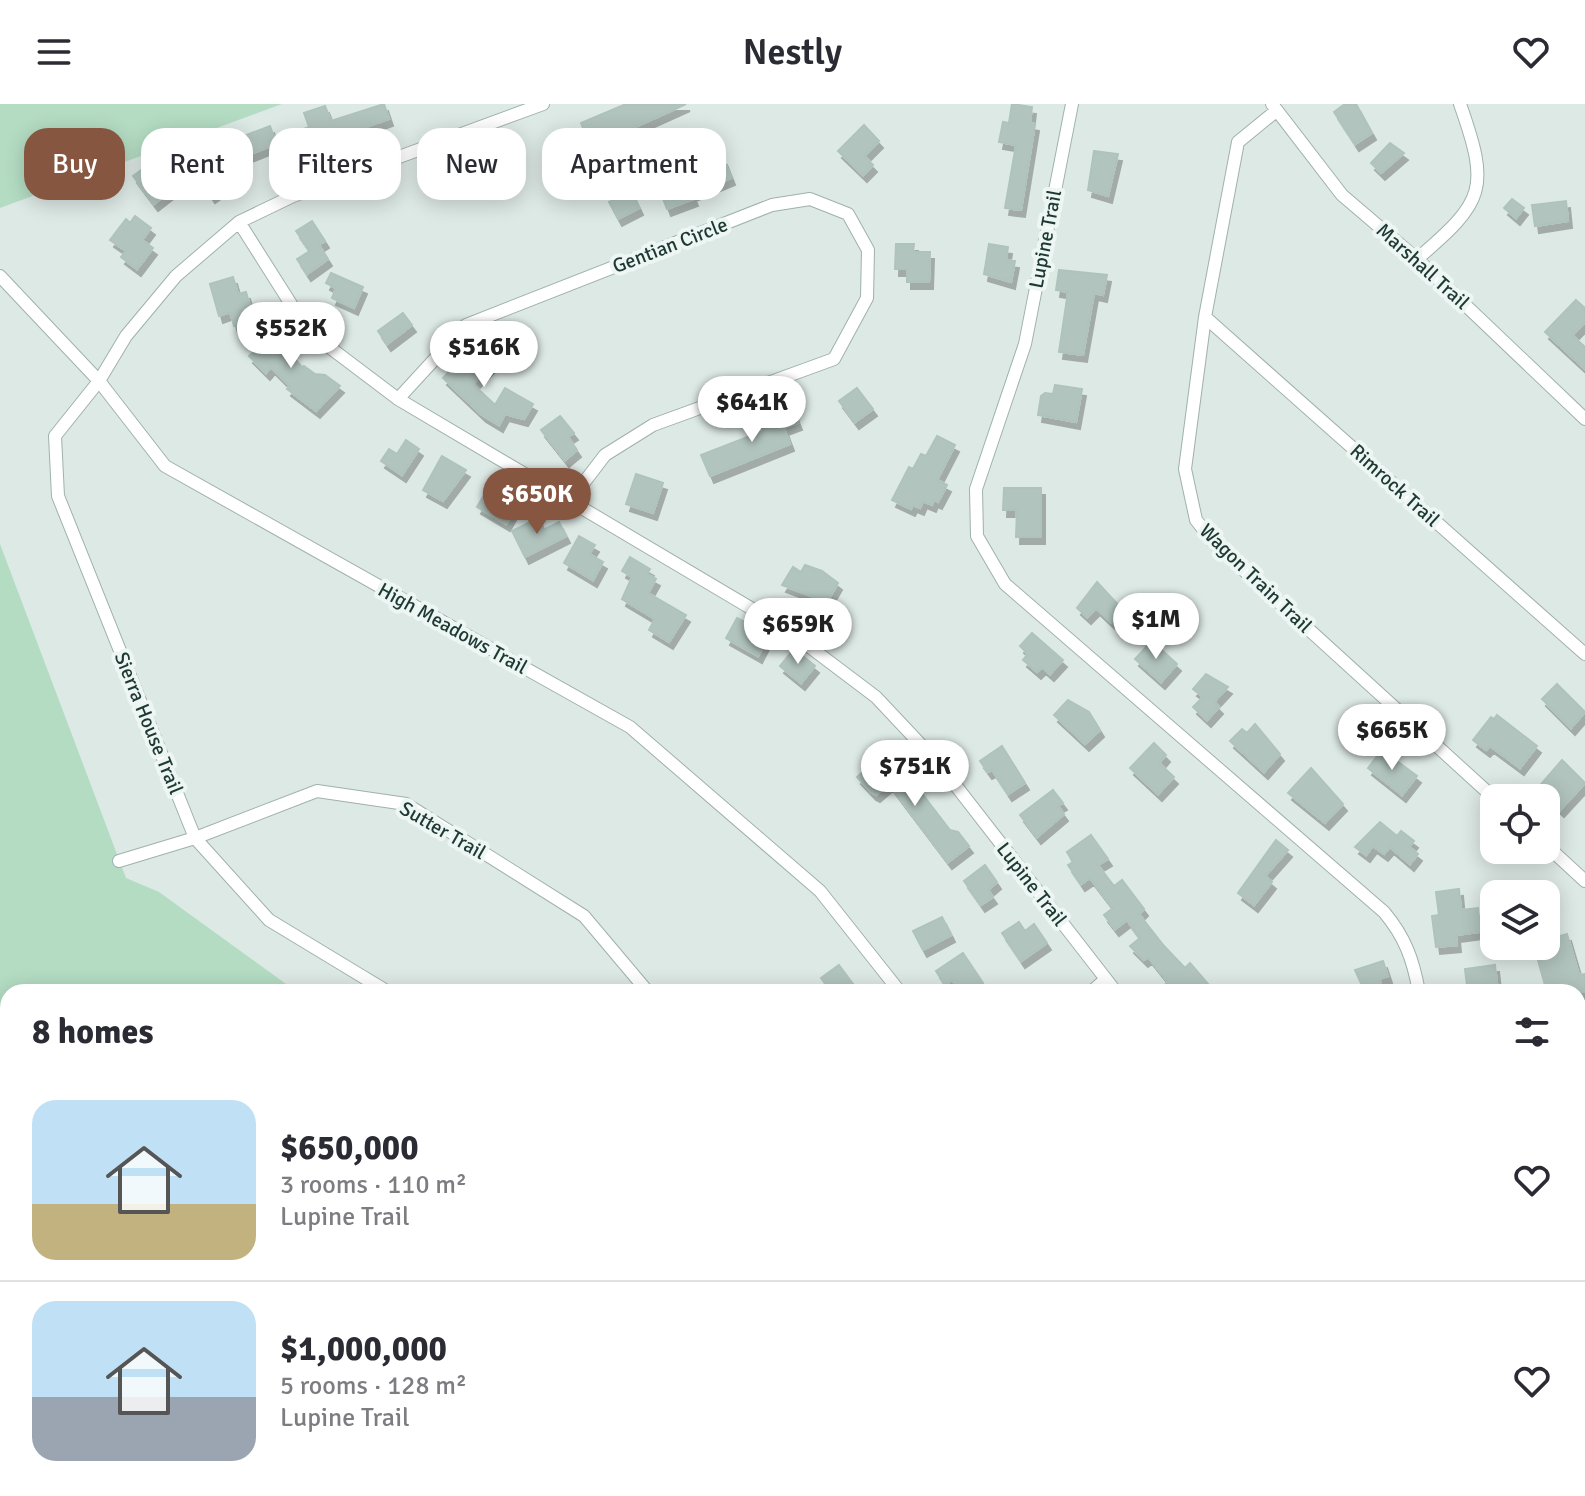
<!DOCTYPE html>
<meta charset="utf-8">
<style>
body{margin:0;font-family:Signika,sans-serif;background:#f7f7f7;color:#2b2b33;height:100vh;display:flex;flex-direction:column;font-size:30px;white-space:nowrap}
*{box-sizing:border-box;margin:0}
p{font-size:26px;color:#7c7c81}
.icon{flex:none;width:44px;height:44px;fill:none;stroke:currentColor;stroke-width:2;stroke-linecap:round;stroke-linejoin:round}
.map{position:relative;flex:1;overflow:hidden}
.sheet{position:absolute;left:0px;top:880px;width:1586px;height:512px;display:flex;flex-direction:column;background:#fff;border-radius:24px 24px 0 0;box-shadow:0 4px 20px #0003}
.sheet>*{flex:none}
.top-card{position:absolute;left:24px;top:24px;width:800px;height:72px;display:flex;gap:16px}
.controls{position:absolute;left:1480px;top:680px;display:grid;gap:16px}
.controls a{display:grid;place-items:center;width:80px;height:80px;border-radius:16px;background:#fff;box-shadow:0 4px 20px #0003;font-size:40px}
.price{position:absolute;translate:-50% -68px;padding:0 18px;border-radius:28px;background:#fff;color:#222;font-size:26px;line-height:52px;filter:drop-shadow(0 2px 4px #0008)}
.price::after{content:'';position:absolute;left:50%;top:48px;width:24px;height:18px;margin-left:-12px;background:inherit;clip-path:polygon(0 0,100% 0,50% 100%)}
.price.on{background:#865640;color:#fff}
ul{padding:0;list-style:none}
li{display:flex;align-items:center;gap:24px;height:200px;padding:0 32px}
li+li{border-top:2px solid #e1e1e2}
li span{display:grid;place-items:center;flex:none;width:224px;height:160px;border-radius:24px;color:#555}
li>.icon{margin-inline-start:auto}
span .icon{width:96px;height:96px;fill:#fffc;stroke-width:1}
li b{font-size:34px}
h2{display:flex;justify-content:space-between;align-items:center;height:96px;padding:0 32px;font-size:34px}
.tag{padding:0 28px;border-radius:24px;background:#fff;box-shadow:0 4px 20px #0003;font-size:28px;line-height:72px}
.tag.on{background:#865640;color:#fff}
header{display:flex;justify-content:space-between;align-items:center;height:104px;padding:0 32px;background:#fff;font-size:36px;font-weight:600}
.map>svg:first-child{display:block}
.green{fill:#b4dcc3}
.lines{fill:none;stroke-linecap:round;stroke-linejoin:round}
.stream{stroke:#82bcd1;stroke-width:4}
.building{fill:#b2c4be;stroke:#afc3bd;stroke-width:2;filter:url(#shadow)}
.minor-casing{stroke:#a0b1ac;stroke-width:14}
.minor{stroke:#fff;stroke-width:12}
.labels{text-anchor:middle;stroke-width:8;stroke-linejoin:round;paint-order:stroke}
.street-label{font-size:20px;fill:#1e3934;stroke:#edf6f2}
</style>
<header><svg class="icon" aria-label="menu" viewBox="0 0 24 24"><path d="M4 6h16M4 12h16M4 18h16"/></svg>Nestly<svg class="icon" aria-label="heart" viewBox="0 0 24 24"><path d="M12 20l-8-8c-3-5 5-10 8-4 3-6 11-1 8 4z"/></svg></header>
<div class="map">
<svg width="1585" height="1392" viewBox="0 0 1585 1392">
<defs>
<filter id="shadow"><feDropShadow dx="4" dy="7" stdDeviation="0" flood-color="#0004"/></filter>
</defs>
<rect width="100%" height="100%" fill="#dde9e5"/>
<path class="green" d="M0,0h282l-282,104z
M0,440l126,334 33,14 138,100h-289v496h668l4,8h-680z"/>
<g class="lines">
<path class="stream" d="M0,1118l8,1
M267,1392l2,-8"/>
</g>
<path class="building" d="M384,0l5,15 -52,18 2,5 -60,19 -6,-16 -25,10 -7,-18 29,-11 5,14 34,-13 -5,-14 21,-7 6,15z
M626,0h60l-95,43 -10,-24z
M1012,0l20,3 -2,16 5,1 -14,86 -16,-2 11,-63 -17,-3 4,-20 6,1z
M1345,0h11l16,29 -17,11 -21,-32z
M864,21l15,16 -15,15 9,9 -10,10 -25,-24z
M1390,39l14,10 -23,20 -10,-10z
M1094,47l24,3 -10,42 -20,-6z
M201,54l7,11 10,-7 13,20 -20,14 -21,-31z
M723,54l8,20 -39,16 2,5 -27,10 -11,-29z
M168,56l12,15 -12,9 4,6 -18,14 -21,-28 19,-14 5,6z
M631,87l8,17 -21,11 -9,-17z
M1512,95l12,9 -8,10 -12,-10z
M1566,97l2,20 -33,5 -3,-21z
M135,112l16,12 -9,12 11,8 -16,21 -16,-12 5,-6 -16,-11 16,-21 4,4z
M312,117l13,20 -6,4 9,14 -21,15 -10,-15 13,-8 -14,-20z
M896,140h18l-1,8h17l-1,30h-22v-13h-12z
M989,140l19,3 -2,13 9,1 -4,21 -27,-8z
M1059,166l48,5 -4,20 -9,-2 -11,62 -24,-3 9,-60 -12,-2z
M331,169l32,14 -9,21 -22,-10 4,-10 -10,-5z
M233,173l5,17 8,-2 8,29 -20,5 -4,-14 -11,4 -9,-32z
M1576,196l9,8v14l-13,13 13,12v22l-40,-37z
M403,209l9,12 -25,19 -9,-13z
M264,222l39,42 1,-2 11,8 10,1 15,11 -24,25 -29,-22 3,-3 -19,-19 -5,6 -17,-17 7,-6 -8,-8z
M473,242l19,18 -19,20 22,21 10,-17 28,16 -9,15 -19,-5 -6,11 -17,-10 -39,-37z
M1055,281l27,4 -6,33 -38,-7 3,-19 4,-3 8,1z
M857,284l16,21 -18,13 -16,-21z
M792,304l6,15 -14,5 6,16 -80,32 -9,-21 62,-24 -4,-10z
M560,312l14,17 -6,4 9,13 -12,10 -24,-30z
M937,332l18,9 -18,35 10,5 -9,17 -4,-2 -2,5 -9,-4 -3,7 -7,-3 -2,4 -19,-9 17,-33 4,2 8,-15 5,2z
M406,336l13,9 -17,26 -21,-14 8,-12 8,5z
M442,352l24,14 -23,31 -20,-11z
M636,370l27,9 -10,30 -27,-9z
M1004,384h37v49h-25l1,-27h-14z
M487,386l29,16 -10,18 -29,-17z
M538,414l5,12 16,-8 7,14 -41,21 -13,-26z
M579,432l16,9 -6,9 14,8 -10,18 -29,-17z
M630,453l20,12 -3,5 9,5 -8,14 38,22 -17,27 -20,-12 6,-11 -33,-20 10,-22 -10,-6z
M805,461l17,6 16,12 -11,19 -45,-17 11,-18 8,5z
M1097,478l26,28 -12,12 -15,-14 -9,9 -10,-9z
M737,514l32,17 -11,21 -32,-18z
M1032,529l31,27 -13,14 -8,-7 -5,5 -14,-12 5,-6 -8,-8z
M1152,537l25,23 -16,18 -26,-23z
M794,545l21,17 -14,17 -21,-17z
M1206,570l22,13 -14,15 5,5 -12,13 -14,-13 10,-10 -10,-8z
M1557,580l28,28 -14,16 -29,-29z
M1068,596l21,12 11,18 -15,14 -31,-29z
M1497,611l40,31 -17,22 -30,-22 -4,4 -13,-10 18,-23 3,2z
M1255,620l25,30 -16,18 -34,-31 12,-12 5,4z
M1154,639l12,12 -7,8 15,14 -16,17 -28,-26z
M1002,642l23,37 -17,11 -16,-24 -4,2 -8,-11z
M1382,646l35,26 -15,19 -34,-27z
M880,653l27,30 6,-5 37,48 8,2 11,14 -21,16 -59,-78 -13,11 -4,-2 -15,-16z
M1562,656l23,23 -25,27 -23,-21z
M1311,664l32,36 -18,19 -37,-30z
M1053,686l10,13 -5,3 6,8 -27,23 -17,-22z
M1380,718l17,14 4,-5 13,10 -5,6 9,7 -8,10 -20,-17 -6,7 -11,-8 -7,9 -11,-8z
M1091,731l17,24 -10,6 16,21 8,-6 22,29 -5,5 25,32 21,22 5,-5 25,29h-59l12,-10 -20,-25 -4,3 -14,-14 10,-8 -13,-18 -12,9 -11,-14 9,-7 -23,-30 -9,6 -13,-19 5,-3 -6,-10z
M1276,736l12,10 -23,26 7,6 -18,23 -16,-12z
M985,761l12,17 -9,8 5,7 -12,8 -17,-24z
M1459,785l2,21 17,-2 2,24 -24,3 1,10 -21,2 -4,-31 7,-1 -3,-23z
M942,813l9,18 -28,15 -10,-19z
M1019,818l6,9 9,-7 13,19 -26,18 -19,-28z
M1567,830l12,41 6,-1v18h-38l-13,-46h12v-6z
M963,849l20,30 -13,9h-9l-9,-12 -7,5 -9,-14z
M1383,857l5,15 -9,3 5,13h-19l-10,-22z
M839,861l20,27h-28l-10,-14z
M1495,861l3,27h-22l-1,-7 -8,1 -2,-17z"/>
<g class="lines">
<g class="minor-casing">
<path id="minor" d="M1072,0l-47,240 -49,145 1,47 28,48 379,328c21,25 29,47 35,80
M1272,0l70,91 75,64 168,160
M1276,7l-38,31 -33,175 -20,152 11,51 19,24 279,254
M239,118l69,109 90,68 388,230 90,68 63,67 177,228
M1417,155c68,-58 73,-70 43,-155
M0,172l99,105 66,85 465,261 190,164 80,101
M1205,213l380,337
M398,295l68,-74 306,-120 38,-6 38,15 20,36 -1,48 -33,61 -181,66 -48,30 -36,47
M1546,741l39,36
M119,757l76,-23 122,-47 89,13 178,112 64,76
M388,888l-119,-72 -74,-82 -137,-342 -3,-60 44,-55 27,-45 50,-60 63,-54 54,-26 250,-92
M1091,888l15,-13
M1578,1287l7,-10
M753,1384l4,8
M962,1384l4,8
M1256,1384l3,8
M1523,1392l4,-8"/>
</g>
<use href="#minor" class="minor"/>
</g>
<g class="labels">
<g class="street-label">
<text transform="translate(1045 135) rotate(-79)" y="7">Lupine Trail</text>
<text transform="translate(670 141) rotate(-21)" y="7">Gentian Circle</text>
<text transform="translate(1423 162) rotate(42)" y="7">Marshall Trail</text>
<text transform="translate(1395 381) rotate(42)" y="7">Rimrock Trail</text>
<text transform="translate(1256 474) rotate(44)" y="7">Wagon Train Trail</text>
<text transform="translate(453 524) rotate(29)" y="7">High Meadows Trail</text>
<text transform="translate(149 619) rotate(68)" y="7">Sierra House Trail</text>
<text transform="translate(443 726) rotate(30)" y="7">Sutter Trail</text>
<text transform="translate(1032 780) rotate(52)" y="7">Lupine Trail</text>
</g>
</g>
</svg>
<div class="controls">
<a><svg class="icon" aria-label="locate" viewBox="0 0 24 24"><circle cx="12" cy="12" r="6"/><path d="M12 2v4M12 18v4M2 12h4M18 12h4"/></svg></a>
<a><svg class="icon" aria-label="layers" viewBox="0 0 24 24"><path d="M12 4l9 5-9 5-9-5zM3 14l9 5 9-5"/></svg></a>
</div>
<b class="price" style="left:291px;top:266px">$552K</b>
<b class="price" style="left:484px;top:285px">$516K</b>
<b class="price" style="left:752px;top:340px">$641K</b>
<b class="price on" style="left:537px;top:432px">$650K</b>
<b class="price" style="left:1156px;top:557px">$1M</b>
<b class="price" style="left:798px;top:562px">$659K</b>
<b class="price" style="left:1392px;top:668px">$665K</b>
<b class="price" style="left:915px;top:704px">$751K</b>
<div class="top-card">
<a class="tag on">Buy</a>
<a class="tag">Rent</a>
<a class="tag">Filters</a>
<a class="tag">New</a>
<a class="tag">Apartment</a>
</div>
<section class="sheet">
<h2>8 homes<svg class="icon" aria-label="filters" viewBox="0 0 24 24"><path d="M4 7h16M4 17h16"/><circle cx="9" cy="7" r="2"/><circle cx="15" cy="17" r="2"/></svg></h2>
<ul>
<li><span style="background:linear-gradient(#bfe0f5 65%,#c2b280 0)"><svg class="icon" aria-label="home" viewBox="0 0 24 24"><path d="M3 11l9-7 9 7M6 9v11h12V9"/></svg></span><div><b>$650,000</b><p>3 rooms · 110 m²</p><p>Lupine Trail</p></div><svg class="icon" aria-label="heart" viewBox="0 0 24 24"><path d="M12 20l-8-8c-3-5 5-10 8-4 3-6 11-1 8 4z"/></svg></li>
<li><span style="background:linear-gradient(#bfe0f5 60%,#9aa5b1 0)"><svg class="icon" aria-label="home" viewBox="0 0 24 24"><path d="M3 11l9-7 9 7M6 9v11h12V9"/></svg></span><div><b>$1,000,000</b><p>5 rooms · 128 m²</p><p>Lupine Trail</p></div><svg class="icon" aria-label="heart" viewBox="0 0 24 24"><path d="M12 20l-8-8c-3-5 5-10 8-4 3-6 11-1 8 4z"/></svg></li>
</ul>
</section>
</div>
